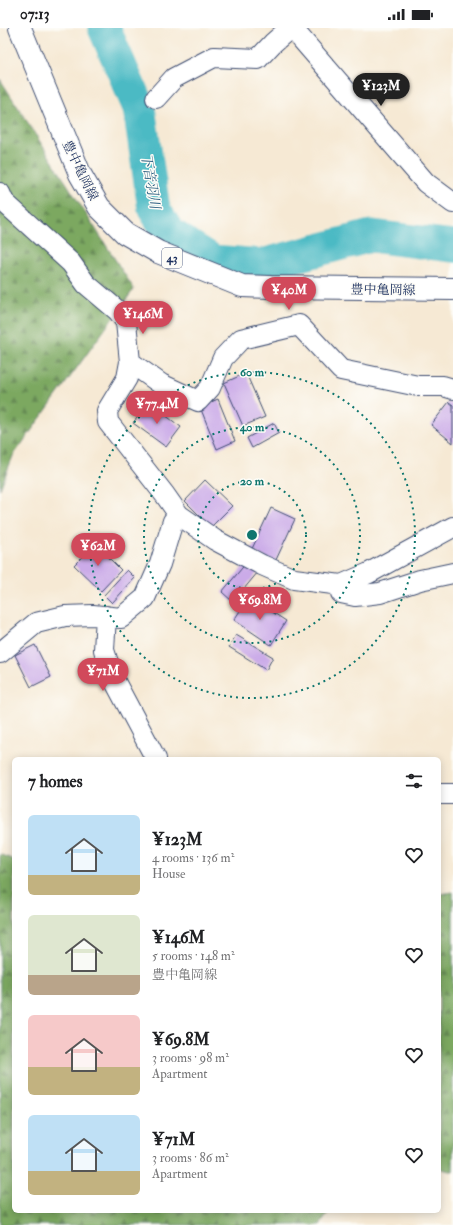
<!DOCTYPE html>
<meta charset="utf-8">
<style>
body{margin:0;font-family:"IM FELL Double Pica","Noto Serif JP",serif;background:#f6f6f6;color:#202124;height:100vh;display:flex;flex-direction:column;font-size:15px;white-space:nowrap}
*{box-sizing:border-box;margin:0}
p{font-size:13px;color:#757577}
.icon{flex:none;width:22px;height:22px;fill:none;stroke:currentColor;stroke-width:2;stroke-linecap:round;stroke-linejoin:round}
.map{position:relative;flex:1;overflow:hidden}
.sheet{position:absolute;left:12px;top:729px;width:429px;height:456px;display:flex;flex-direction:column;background:#fff;border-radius:6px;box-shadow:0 2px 10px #0003}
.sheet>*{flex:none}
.price{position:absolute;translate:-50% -34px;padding:0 9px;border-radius:14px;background:#d1495b;color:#fff;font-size:13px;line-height:26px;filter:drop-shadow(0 1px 2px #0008)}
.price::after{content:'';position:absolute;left:50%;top:24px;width:12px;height:9px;margin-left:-6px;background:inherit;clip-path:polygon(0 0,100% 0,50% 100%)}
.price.selected{background:#222;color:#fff}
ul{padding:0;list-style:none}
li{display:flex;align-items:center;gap:12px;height:100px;padding:0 16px}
li span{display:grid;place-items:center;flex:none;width:112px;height:80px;border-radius:6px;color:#555}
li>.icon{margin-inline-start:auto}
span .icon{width:48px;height:48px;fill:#fffc;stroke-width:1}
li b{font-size:17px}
h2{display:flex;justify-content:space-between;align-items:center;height:48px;padding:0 16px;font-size:17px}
.status{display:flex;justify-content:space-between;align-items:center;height:28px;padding:0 20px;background:#fff;direction:ltr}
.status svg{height:11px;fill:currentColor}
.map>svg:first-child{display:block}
.forest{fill:url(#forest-firs);stroke:#4c6c60}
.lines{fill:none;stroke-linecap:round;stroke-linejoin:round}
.river{stroke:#4bbac4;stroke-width:33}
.building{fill:#cbabe8}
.minor-casing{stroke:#3c4b70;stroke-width:22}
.major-casing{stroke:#3c4b70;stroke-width:24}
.minor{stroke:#fff;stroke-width:20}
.major{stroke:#fff;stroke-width:22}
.ring{fill:none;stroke:#0f766e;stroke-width:2;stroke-dasharray:2 4}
.labels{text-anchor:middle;stroke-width:3;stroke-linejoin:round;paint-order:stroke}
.shield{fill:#fdfcf7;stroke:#5f6c8c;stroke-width:1}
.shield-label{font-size:12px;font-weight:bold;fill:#1b2f5e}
.street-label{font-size:13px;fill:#1b2f5e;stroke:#fdfcf7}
.water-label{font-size:14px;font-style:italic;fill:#2c6082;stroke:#fdfcf7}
.centre{fill:#0f766e;stroke:#fdfcf7;stroke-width:2}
.ring-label{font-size:12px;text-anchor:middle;font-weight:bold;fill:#0f766e;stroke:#fdfcf7;stroke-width:3;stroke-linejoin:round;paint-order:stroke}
</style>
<div class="status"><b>07:13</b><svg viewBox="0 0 49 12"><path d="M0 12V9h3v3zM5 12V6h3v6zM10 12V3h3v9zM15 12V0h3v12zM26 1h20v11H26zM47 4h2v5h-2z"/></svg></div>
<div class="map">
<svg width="453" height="1197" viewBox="0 0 453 1197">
<defs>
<pattern id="forest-firs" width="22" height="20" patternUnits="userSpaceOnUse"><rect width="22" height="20" fill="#7ca861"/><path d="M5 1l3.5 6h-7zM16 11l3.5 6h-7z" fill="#658953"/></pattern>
</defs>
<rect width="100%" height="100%" fill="#fdfcf7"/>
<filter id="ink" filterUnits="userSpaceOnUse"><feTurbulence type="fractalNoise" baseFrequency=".025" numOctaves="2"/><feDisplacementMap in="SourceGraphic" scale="8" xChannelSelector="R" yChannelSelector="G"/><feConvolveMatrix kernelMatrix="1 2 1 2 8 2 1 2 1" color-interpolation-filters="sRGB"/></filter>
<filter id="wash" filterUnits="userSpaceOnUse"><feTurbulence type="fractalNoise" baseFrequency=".012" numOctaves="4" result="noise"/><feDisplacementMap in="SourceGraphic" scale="16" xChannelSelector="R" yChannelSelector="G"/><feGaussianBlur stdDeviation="0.9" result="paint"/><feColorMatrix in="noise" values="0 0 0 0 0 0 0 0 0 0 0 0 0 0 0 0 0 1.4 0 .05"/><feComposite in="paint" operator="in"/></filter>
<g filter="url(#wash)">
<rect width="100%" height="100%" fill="#f6e9d4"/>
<path class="forest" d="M0,51l134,210 -121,167 -13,33z
M0,826l14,6v351h316l-10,14h-320z
M453,864v279h-4l-10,-3v-274z"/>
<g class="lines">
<path class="river" d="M104,0l35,80 15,101 15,24 44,28 49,4 109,-29 82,10"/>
</g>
<g id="blocks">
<path class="building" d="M246,345l19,44 -22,9 -19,-43z
M218,371l17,42 -18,8 -17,-42z
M449,374l4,3v38l-22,-18z
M149,375l32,24 -15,20 -33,-24z
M274,395l5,10 -27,15 -5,-10z
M205,452l27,26 -21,21 -26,-26z
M271,480l24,11 -20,43 -24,-11z
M95,516l26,26 -20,21 -27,-26z
M247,534l11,10 -25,30 -11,-10z
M127,542l8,8 -23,25 -8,-8z
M249,569l37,24 -15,24 -37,-25z
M236,607l37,22 -7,13 -37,-23z
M35,617l16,32 -20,10 -16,-32z"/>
</g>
</g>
<g filter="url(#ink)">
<use href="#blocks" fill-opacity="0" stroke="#3c4b70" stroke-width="1"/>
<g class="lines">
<g class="minor-casing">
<path id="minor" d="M292,0l134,155 27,20
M156,70l18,-20 40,-21 44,2 15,-16 17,-15
M0,165l4,9 67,61 15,21 32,27 8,11 4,40 -3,16 -20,33 1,11 57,73 14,20
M130,334l31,22 37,17 12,-13 13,-30 18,-19 58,-14 42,45 77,16h25l10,3
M341,557v8l14,3 25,-3 40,-13 33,-7
M106,588l-2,34 9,28 43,81
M0,625l36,-30 29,-7 28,-1 28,3 24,-20 15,-34 13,-43 6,-6 36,25 47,25 32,14 47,6 28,-12 84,-46
M439,766h14"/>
</g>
<g class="major-casing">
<path id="major" d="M20,0l60,146 19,33 26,26 33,19 84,34 29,1 182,2"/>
</g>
<use href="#minor" class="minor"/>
<use href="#major" class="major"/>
</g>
</g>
<g class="ring">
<circle cx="252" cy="507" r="54"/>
<circle cx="252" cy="507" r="108"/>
<circle cx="252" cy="507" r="163"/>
</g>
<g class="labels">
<rect class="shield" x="162" y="220" width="20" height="20" rx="3"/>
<g class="shield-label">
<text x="172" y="234">43</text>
</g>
<g class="street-label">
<text transform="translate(81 142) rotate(64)" y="5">豊中亀岡線</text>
<text transform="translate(383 261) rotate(1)" y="5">豊中亀岡線</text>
</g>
<g class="water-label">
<text transform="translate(151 153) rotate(80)" y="5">下音羽川</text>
</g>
</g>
<circle cx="252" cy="507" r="6" class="centre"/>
<g class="ring-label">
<text x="252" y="348">60 m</text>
<text x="252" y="403">40 m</text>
<text x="252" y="457">20 m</text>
</g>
</svg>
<b class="price selected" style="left:381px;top:79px">¥123M</b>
<b class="price" style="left:289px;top:283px">¥40M</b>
<b class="price" style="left:143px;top:307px">¥146M</b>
<b class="price" style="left:157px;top:397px">¥77.4M</b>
<b class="price" style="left:98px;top:539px">¥62M</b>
<b class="price" style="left:260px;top:593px">¥69.8M</b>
<b class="price" style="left:103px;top:664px">¥71M</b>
<section class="sheet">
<h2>7 homes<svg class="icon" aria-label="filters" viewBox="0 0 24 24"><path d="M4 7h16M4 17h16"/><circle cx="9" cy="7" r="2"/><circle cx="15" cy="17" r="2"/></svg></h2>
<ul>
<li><span style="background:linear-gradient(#bfe0f5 75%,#c2b280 0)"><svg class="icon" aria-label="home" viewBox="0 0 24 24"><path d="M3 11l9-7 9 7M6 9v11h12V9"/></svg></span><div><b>¥123M</b><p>4 rooms · 136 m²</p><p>House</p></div><svg class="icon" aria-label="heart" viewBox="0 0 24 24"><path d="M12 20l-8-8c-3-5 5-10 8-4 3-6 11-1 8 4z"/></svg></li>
<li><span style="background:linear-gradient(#dfe7d0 75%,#b9a48a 0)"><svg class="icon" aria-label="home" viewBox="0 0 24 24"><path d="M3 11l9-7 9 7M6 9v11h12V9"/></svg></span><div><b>¥146M</b><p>5 rooms · 148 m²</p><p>豊中亀岡線</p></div><svg class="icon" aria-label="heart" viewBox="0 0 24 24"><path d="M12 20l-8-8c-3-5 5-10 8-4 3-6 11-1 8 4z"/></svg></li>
<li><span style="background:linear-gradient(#f6c9c9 65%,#c2b280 0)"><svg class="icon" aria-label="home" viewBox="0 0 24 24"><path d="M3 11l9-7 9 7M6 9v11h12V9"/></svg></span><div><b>¥69.8M</b><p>3 rooms · 98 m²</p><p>Apartment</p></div><svg class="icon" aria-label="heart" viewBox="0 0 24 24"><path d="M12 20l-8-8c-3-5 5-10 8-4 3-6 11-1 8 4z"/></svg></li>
<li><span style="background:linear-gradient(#bfe0f5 70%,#c2b280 0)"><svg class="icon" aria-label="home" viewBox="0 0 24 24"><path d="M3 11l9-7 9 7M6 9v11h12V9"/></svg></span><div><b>¥71M</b><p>3 rooms · 86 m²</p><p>Apartment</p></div><svg class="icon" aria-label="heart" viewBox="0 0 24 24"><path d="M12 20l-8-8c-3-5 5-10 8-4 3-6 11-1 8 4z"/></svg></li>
</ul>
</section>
</div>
